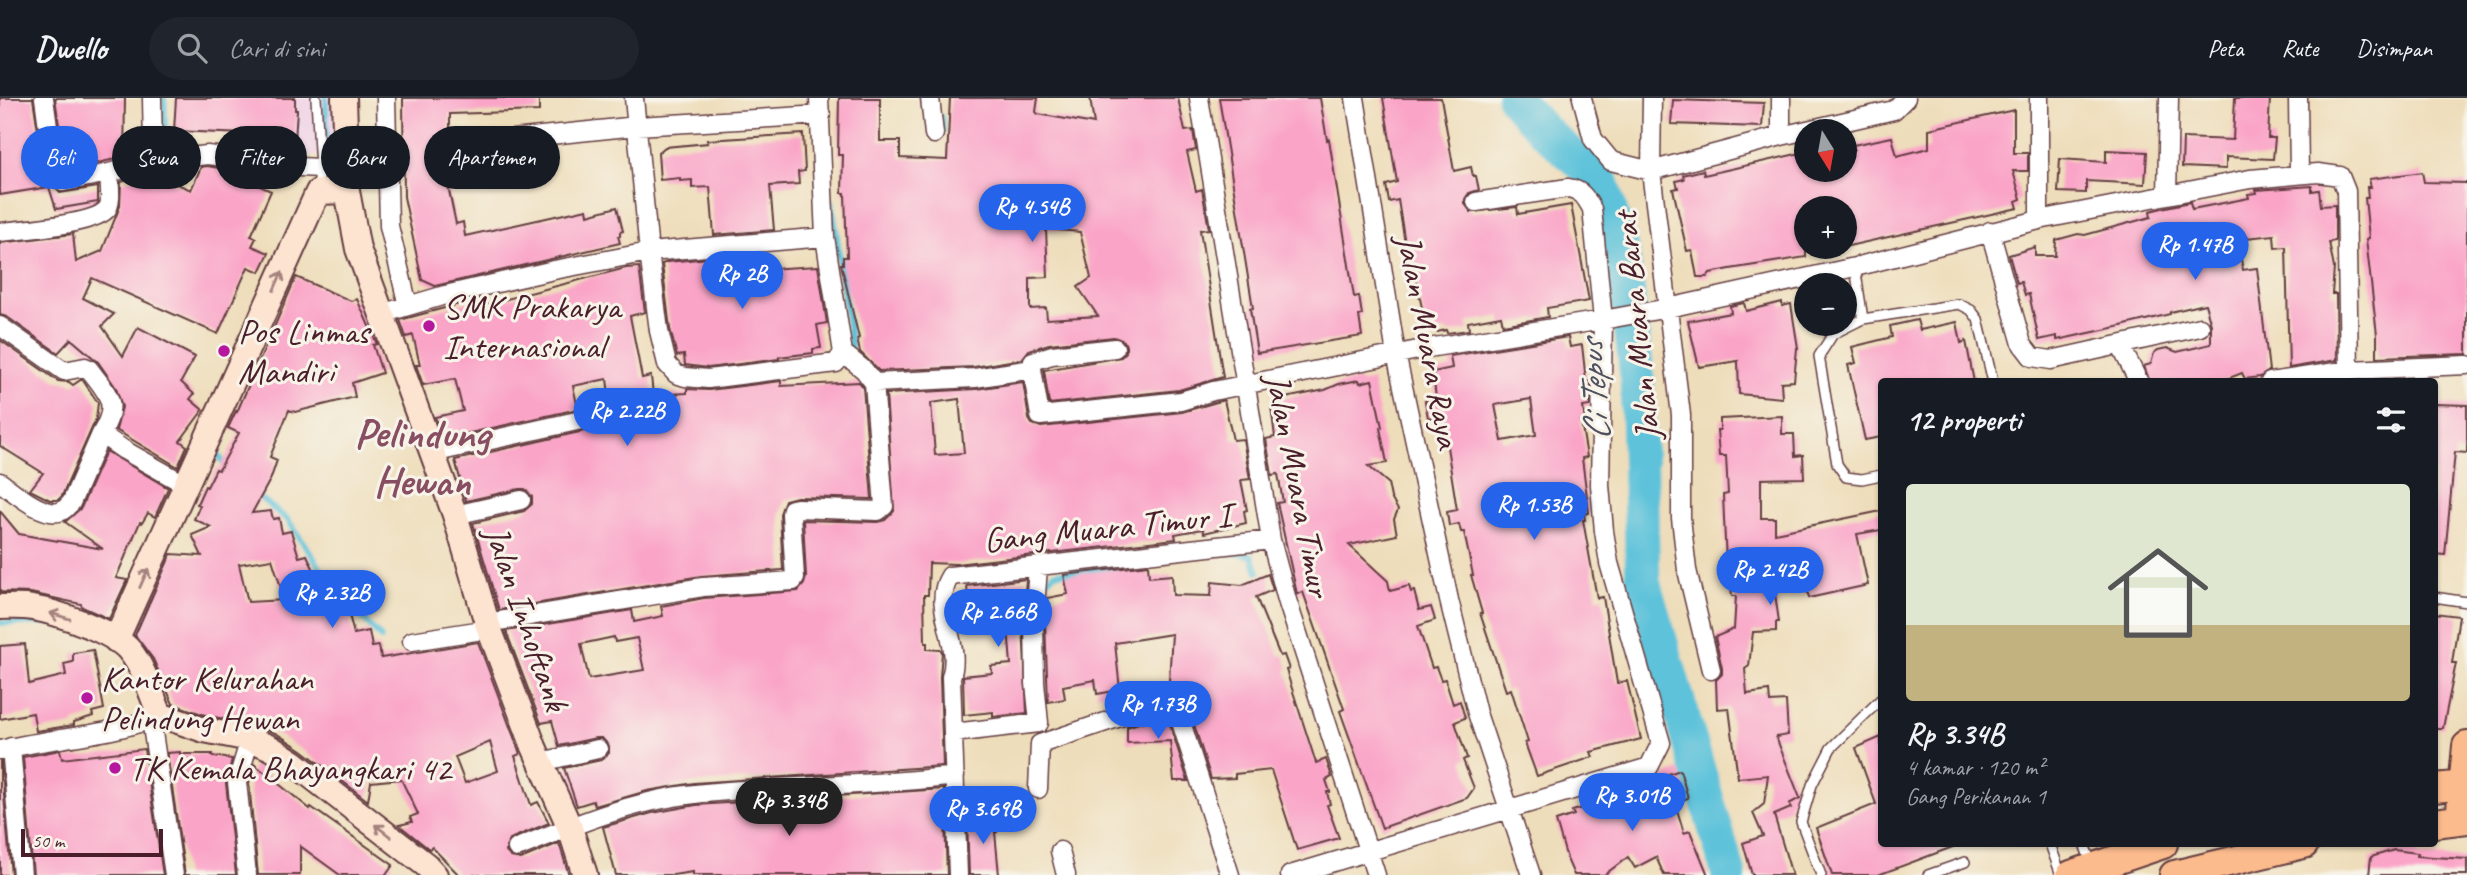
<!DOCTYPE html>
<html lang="id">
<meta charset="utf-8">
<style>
body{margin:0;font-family:Caveat,sans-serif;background:#20242c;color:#f1f3f6;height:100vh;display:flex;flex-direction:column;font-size:26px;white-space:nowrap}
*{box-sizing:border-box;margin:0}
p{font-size:23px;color:#9ea1a6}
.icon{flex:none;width:38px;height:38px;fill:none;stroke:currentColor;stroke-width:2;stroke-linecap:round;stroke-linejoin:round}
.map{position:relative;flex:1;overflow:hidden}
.sheet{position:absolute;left:1878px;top:280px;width:560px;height:469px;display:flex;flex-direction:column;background:#171b24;border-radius:7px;box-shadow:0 2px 5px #0004}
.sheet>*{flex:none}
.top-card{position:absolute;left:21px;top:28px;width:665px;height:63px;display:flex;gap:14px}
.needle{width:46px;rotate:169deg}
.fabs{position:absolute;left:1794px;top:21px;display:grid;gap:14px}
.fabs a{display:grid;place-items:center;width:63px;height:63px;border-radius:50%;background:#171b24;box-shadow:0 2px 5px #0004;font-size:35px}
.scale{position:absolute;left:21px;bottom:18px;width:142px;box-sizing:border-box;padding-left:7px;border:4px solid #4a1f2b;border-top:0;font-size:19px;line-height:24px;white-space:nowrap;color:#4a1f2b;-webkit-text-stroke:5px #f7f3e8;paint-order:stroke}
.price{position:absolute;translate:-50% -60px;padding:0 16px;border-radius:24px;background:#2563eb;color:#fff;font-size:23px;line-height:46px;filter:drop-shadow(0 2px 4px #0008)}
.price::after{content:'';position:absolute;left:50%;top:42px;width:21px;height:16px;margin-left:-10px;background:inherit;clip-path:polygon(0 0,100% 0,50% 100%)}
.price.selected{background:#222;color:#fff}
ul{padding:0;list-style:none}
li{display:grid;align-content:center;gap:14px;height:371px;padding:0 28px}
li+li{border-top:2px solid #363941}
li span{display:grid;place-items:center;height:217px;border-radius:7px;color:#555}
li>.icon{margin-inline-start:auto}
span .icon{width:126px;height:126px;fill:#fffc;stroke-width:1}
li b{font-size:30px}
h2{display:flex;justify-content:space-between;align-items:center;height:84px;padding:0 28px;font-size:30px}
.tag{padding:0 24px;border-radius:32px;background:#171b24;box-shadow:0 2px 5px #0004;font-size:24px;line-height:63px}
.tag.selected{background:#2563eb;color:#fff}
header{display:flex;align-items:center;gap:42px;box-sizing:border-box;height:98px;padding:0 35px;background:#171b24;border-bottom:2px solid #363941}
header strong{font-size:33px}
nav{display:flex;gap:38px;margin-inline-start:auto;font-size:24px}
.search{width:490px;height:63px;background:#20242c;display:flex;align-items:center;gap:18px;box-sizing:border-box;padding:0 24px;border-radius:38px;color:#9ea1a6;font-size:26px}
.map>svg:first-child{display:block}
.built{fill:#efd0e7}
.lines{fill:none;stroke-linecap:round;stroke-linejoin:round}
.stream{stroke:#5dc2da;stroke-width:6}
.river{stroke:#5dc2da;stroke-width:35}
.building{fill:#faa5c8;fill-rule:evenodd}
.lane-casing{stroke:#633c40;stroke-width:12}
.street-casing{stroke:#633c40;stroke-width:21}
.secondary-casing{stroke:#633c40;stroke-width:28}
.primary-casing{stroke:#633c40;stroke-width:32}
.lane{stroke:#fff;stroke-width:9}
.street{stroke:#fff;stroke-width:18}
.secondary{stroke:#fde4d1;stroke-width:24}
.primary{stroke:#fbbb8d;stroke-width:28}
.oneway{stroke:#a4827e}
.poi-dot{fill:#b5179e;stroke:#f7f3e8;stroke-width:2.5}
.labels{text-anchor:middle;stroke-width:6;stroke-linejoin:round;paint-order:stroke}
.poi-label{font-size:35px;fill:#4a1f2b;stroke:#f7f3e8;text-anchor:start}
.street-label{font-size:35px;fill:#4a1f2b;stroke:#f7f3e8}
.water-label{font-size:37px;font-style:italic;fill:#505060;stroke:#f7f3e8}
.district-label{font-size:42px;font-weight:bold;fill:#884e62;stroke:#f7f3e8}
</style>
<header>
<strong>Dwello</strong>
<div class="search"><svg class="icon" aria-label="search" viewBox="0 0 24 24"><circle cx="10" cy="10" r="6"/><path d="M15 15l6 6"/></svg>Cari di sini</div>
<nav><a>Peta</a><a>Rute</a><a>Disimpan</a></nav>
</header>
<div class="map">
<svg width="2467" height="777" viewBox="0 0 2467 777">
<rect width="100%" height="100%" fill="#f7f3e8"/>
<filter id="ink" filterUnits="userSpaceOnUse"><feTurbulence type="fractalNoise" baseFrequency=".0143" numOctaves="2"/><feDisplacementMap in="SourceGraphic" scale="14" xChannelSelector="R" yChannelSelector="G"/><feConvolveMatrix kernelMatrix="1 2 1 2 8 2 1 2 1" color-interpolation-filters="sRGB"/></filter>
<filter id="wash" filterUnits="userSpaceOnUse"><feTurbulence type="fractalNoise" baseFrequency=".00686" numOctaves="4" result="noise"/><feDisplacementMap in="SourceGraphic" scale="28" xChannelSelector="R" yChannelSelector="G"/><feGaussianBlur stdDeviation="1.57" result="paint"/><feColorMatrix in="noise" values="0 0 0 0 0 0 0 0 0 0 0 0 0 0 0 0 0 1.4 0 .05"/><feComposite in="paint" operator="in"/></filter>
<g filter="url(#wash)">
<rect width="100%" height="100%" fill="#eeddba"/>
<path class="built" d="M246,0h93l-1,48 -14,9 -76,7z"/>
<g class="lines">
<path class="stream" d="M164,0l1,29
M326,0l1,87
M941,19l2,14
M832,103l19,146 -1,6
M211,347l17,24
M254,395l34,27 46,68 47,50
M1229,454l23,4 6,16
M1042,490l1,-5 12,-10 108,-12
M0,525h49"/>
<path class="river" d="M1514,0l28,31 60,53 21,73 14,120 6,207 86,293"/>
</g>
<g id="blocks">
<path class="building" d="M0,0h33l12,80 15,15 38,-6v15l-42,7 -7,-22 -49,8z
M55,0h70l-1,59 -57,13 -2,-4z
M176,0h119v12h2l-3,45 -50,-7 1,-14 -71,-3z
M403,0h136v13l-89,3v21l-6,5 -1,7 7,9 3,30h-5l8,38 7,-2 2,14 122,-27 1,6 29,-8 6,24 -3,1v4h-2l2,7 -185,43 -13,-6 -18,-83z
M839,0h41v43h20v17l47,2 3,-62h88l-2,14 2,2 56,10 -4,-26h88l7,33 8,-1 3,20 -9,2 9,39 6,-2 7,40 -9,1 23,147 -44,13 -130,14 -5,-34 77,-13 5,-5v-6l-2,-5 -10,-4 -65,7 -20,6 -7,9 -48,8 -95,4 -19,-19 -3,-13 2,-1 -18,-74h2v-7h4l-2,-64h-3l1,-38h-5zM1046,131l34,3 11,46 -13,9 20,29 -51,3 -1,-11 -16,1v-31l18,-1z
M1219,0h101l7,42 2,-1 25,158 5,-1 3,19 -3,1 3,20 -105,17 -7,-44 3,-1z
M1383,0h58l13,73 17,-4 2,9h3l3,14 -10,3 -4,6v5l6,8 46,-5 1,7 53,-9 18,96 -42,7 1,9 -45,8 -2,-9 -33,6 1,8 -22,3 -1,-3 -9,2 -1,-4 -9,1 -13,-56 -4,1 -12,-74 -9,2 -3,-17 11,-3z
M2235,0h35l-2,40h7l-2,21 -47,-2v12l-44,-2 1,-29 50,2z
M1673,2l91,3 -2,24 -91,-3z
M2014,12v43h14v18h-15l8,28 -5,2 2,7 -174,39v-39h-38v49l-76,12 -20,4 -3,4h-10l-5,-27 -5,1 -14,-62 5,-1 -2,-7 8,-2 -1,-4 20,-5 1,5 97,-22 1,5 4,-1v13h38v-19l10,-2 -1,-4 39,-8 5,19 32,-8v-19z
M803,36l2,37 -7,1 1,12 -29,2 4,44 -60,5 -4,-48 -18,1v-8l-12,1v-3l-20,2 -2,-27 7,-6 43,-4 -1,-3z
M2106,52l41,2 -2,32 -59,-3v12l-28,-1 2,-33 46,3z
M207,68l12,2 52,23 -20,45 5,2 -4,8 17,7 -9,19 -12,-5 -30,67 -126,-56 -9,20 31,16 -12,12 21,30 15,-29 57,30 -14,25 13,12 -4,5 13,11 -23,31 7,5 -9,21 -62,-37 6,-23 -6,-19 -18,-26 -27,-23 -13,14 -51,-36 -7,-2v-72l73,-9 3,28 26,-11 18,-45 1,-24 26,-8 6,2 1,-2 37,16 10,-23z
M2422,74l2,10 43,1v171l-90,3v-22l-11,-96 3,-1 -4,-40h3l-1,-11h4l-2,-8z
M2312,88v5l7,-1 2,16 14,-1v36l-6,1 5,26 -2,26h4l1,66 -48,8 -3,-121 -11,1 -1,-13 -37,4 6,31 14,-2 12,103 -9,6 -15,2 -3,-6 -23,9h-69l-6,-16 7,-2 3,-11 4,-3 9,-2 10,4 34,-8v-19l-6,-21 -35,8v2l-53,13 -60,13v-4l-18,4 -10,-46 -4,1 -4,-13 -4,1 -8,-28 26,-8v9h20l1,-16 22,-6 7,1 66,-18 -1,-6 16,-4 24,-5 2,7 57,-11 -1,-4 9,-1 -1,-3z
M730,158l27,10 10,-1v4l51,-3 9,57 -10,2 4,23 -8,1v4l-34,4v2l-71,9 -23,-3 -1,-10 -7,1 -7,-27 -8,-65 5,-2z
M639,169l6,45 -15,4 12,62 9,-2 2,19 34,-2v-4l22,1 72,-9v5l78,-4 4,5 9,112 -75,-2 -12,3 -5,14 3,56 -82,6 -202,34 -26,-87 51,-12 8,-7v-7l-7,-8h-6l-53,12 -11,-41 178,-40 9,-7v-7l-8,-8 -24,4 -3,-23 -34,7 5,23 -135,30 -8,-22 28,-6 -8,-32 -32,6 -7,-20h4l-7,-30 -7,2 -6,-17 78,-21 2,7 146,-38z
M296,179l55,24 6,-2 20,45 -4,1 9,28 -30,10 3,14 -60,15 -6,-2 -19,47 7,3 -6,18 -19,35 19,-2 2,8 6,-1 3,15 9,-2 8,26 8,-2 25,55 15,-3 7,27 15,-3 3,16 7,-1 2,12 97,-16 37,98 5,14 -5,2 16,49 7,-3 11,21 -37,15 -4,4 -2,10 5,5 10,2 38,-16 10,32h-110l-27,-28 -3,2 -30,-24 13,-3 -2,-5 8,-3 -17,-35 -30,3 -3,19 -66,-51 -25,-16 -24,-10 -45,-8 -35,-12 -20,-45 -18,-24 36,-81 31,2 -10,-21 19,-8 -17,-8 6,-14 -3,-1 8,-18 2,1 9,-18 3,1 20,-37 -11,-5 8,-17 1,1zM272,461l13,41 -37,2 -9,-38zM490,644l8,29 -33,12 -10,-26z
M1782,204v4l9,-2 7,44h-1l-3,33 -13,1 1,16 -43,-4 -1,-33 -39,6 -11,-46 43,-8 -1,-7 14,-3 2,8z
M1917,222l3,10 37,-8 4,21 5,-2 8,41h-93v55l-16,3 -17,-75 8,-2 -4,-16 40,-10 -2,-11z
M1568,239l2,10 12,-2 4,36h5l-1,25 -7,1 2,14h-4l6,36 -5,1 7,55 -5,1 1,6h-2l14,78 6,-1 14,86 10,-2 14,58 -50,13 2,5 -56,19 -12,-33 3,-1 -17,-53 -5,2 -26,-78h2l-11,-38h2l-9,-43h-3l-2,-8 -10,2 -2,-14 10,-2 -15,-95 -14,3 -3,-17 11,-2 -3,-27 19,-4 -2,-12zM1531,301l5,36 -34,6 -7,-36z
M0,242l58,41 11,1 4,3 9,-6 16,24 -2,16 -34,77 -4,4h-8l-20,-10 13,-17 -43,-27z
M1359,282l1,3 12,-3 10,47 -2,1 7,35 -19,3 20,17 3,15 7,12 -4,9 3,16 -48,10 39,36 2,10 19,-5 2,6 3,-1 5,19 12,-3 4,13 -17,6 14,42 4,-1 5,13 4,-1 8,25 7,-3 5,17 -10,4 12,36 -4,2 11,28 -7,10 -85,30 -42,-117 4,-2 -41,-117 -6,2 -20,-91 6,-1 -5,-28 -6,1 -6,-36 9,-2 -4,-31 10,-3 -1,-4 45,-9 14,-6z
M1023,284l6,37 3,5 9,3 141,-15 42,-12 9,40 10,-1 7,40 -9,1 6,30 -3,1 2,12 -42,10 -1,-4 -28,5 1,5 -220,25 -27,-1 -1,32h-4l1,48h2v6l14,1 1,2 -2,25 3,89 -249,17 -47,8 -52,15 -2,-5 -16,5 -13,-38 37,-8 8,-7v-7l-7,-8h-6l-37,8 -7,-25 -11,2 -35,-92 126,-21 2,12 29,-6 -2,-10 43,-8 94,-7 6,-7 2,-7 -3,-57 75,2 7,-2 9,-9 -8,-117 90,-5zM959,301l5,54 -29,2 -4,-52zM614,539l1,5 22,-4 7,32 -55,9 -8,-35z
M2434,306l33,1v48l-12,-1 -10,103 -11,-1z
M1782,318v18h12l1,22 8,-1 1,23 -43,1v39h14v15l106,-22v19l-24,4 11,51 -59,13 -10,-40 -28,7 8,57h-3v9l-23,1 -4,34 -4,3 2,25 22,-3 1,11 16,-1 2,34 -12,2 24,61 -11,6 2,4 -17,7 18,60h-40l-9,-32 20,-7 -10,-23 11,-9 4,-29 -30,3 -9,-70 -12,1 -1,-29 6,-6v-6l-7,-31 19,-8 2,-33h-4l-1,-10h-4l-4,-91 5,-1 -2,-38h-7l-2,-26h3v-11z
M106,353l62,37 -13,29 -7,-4 -6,10 -2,-1 -24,56 11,2 -18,39 -27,-12 -1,-3 -50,-11 -31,-1v-81l19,23 84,15 -38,-27 16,-14z
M1148,467l1,12 23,-2 1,20 38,1 1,-14 30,3 26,-11 5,16 -17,7 24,59 4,-1 5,14 -3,1 30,93 10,-4 6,18 -6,3 4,12h-3l3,12 -3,1 12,33 -42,12 -26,-80 -36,4v4l-24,1 -20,-64 -12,-13 -11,-5 4,-63 -57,9 5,47 -23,4 -2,-14 -32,6 2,13 -17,3 -3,-80 2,-24 21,-4 -4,-19z
M1026,481l-3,43 4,91 -34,4v-5l-29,3 -1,-39 29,-3 -1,-7 20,-2 -3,-36h-9v-8l-41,-1 -3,-20 13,-1 -1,-12z
M2434,515l25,3 -7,47h4l-13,65h-9z
M25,546l4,40 37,-9 -2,-11 9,-2v-9l20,-3 11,59 -12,3 1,4 -19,6v3l-38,6 -3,-18 -33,6v-73z
M1156,619l9,3 5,5 18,56h-14l-4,-40 -43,2v-16z
M1881,639v107l77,1 -80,30h-46l-16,-47 60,-24 -20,-56z
M144,651l19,126h-130l-10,-118 37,-7 2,9z
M180,654v2h32v2l20,3 -6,24 10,92h-51l-18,-122z
M0,663h1l10,114h-11z
M254,666l56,45 1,-2 82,58 -7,10h-46l-40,-29v29h-42l-9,-92z
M1680,672l8,28 -13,5 9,30 6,-2 18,44h-44l-8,-18 -21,11 -7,-11 -24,18h-30l-7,-16 -11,-38 18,-6 -2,-4 93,-28 -2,-7z
M944,691l3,86h-254v-3l-20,3h-57l-13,-48 49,-14 44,-8z
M997,719v15h-2l4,43h-30l-2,-57z
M2394,752l24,3 -1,3 50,3v16h-98l2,-18z"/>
</g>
</g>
<g filter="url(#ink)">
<use href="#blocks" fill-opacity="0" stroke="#633c40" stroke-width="2"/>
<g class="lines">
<g class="lane-casing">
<path id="lane" d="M316,0l4,70 -2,23
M1855,169l8,52
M1881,377l-19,4 -16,-2 -9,-13 -18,-108 14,-22 30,-15 96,-15 12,6 7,9 15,63
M2434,499l33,5
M2050,746l11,31
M2084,746l8,21
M1821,777l-20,-53 11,-37 19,-37 50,-49
M1928,777l37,-13"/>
</g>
<g class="street-casing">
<path id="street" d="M44,0l10,73 9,11 46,-9
M152,0l1,51
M386,0l3,128 19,80
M634,0l15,154 10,79 8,33 9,10 9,3 23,2 128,-16 7,-10 -18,-116 -6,-139
M930,0l4,36
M1199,0l72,442 16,60 89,275
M1355,0l41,256 53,246 28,113 54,162
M1582,0l11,41 18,22 40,10 130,-35 113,-26 12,-12
M1652,0l-1,73 30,244v103l6,52 24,100
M2298,0l1,76
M1781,38v-38
M454,47l183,-19 184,-11
M2167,97l2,-97
M2039,122v-122
M1990,133l32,113 10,13 19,3 149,-33
M0,134c21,-2 93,-8 106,-22 7,-6 3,-28 3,-37l40,-11 58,-7 36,4 35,7 42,2
M381,216l64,-19 109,-25 95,-18 176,-15
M0,228l64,45 21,-4 4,2c19,25 31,34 12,65l23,16 62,35
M2120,247l19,37
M1032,271l1,-8 19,-6 63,-7
M2270,284l79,-12 118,-5
M874,285l101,-5 57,-9 8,47 141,-15 32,-10 215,-43 175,-28 65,-12 187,-41 184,-47 211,-41 68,-6 22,3 6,15 3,179
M432,355l199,-44
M0,384c14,10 44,37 62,29 4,-2 6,-6 9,-8l30,-69
M455,417l66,-15
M487,525l216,-36 90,-6 2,-3 -4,-64 1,-5 5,-1 81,3 6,-5 -10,-123 -10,-13 -21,-17
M412,543l77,-12
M151,621l23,156
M953,635l86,-10 -4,-40 -1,-61 4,-55
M11,649l11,128
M0,652c48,-12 117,-15 160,-35
M541,664l57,-13
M1038,691l2,-45 116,-39 15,5 9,9 50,156
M517,750c54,-22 118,-48 178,-54 86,-9 173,-7 260,-18
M1060,753l6,24
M247,777l-10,-93 13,-43
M958,777l-7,-198c12,-35 -21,-70 -1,-101l321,-36
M1290,777l359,-108 12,-24 -52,-180 -5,-32 -4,-46 3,-165 -11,-111c-6,-11 -10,-19 -24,-21l-92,14"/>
</g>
<g class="secondary-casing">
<path id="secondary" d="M344,0l3,93 11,58 97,266 32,108 47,124 36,81 15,47
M0,509c11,0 22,-1 32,1 25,4 83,24 98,43 15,19 21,43 30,64l44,15 46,9 21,9 22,14 133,103 9,10
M116,542l202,-448 29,-1"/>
</g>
<g class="primary-casing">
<path id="primary" d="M2434,690l33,-3
M2460,722l7,-74
M2434,725l33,-4
M2071,777l92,-31
M2174,777l130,-31"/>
</g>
<use href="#lane" class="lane"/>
<use href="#street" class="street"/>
<use href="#secondary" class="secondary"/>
<use href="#primary" class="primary"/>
</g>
<defs><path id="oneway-shaft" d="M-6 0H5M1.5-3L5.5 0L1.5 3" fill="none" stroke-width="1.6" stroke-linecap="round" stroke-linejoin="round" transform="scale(1.75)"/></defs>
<g class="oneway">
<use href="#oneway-shaft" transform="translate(278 183) rotate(-66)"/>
<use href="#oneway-shaft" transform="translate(144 480) rotate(-66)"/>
<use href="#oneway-shaft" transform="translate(60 518) rotate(-163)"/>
<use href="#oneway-shaft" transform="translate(383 733) rotate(-142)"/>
</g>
</g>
<g class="poi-dot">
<circle cx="429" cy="228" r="7"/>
<circle cx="224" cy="253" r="7"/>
<circle cx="87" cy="600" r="7"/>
<circle cx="115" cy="670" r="7"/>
</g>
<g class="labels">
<g class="poi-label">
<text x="443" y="220">SMK Prakarya<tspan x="443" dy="40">Internasional</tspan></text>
<text x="238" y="245">Pos Linmas<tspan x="238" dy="40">Mandiri</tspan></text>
<text x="101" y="592">Kantor Kelurahan<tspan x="101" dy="40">Pelindung Hewan</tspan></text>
<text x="129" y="682">TK Kemala Bhayangkari 42</text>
</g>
<g class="street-label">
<text transform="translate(1636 228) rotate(-96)" y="12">Jalan Muara Barat</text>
<text transform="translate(1429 243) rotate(79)" y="12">Jalan Muara Raya</text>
<text transform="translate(1299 387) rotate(79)" y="12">Jalan Muara Timur</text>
<text transform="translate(1107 429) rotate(-6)" y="12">Gang Muara Timur I</text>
<text transform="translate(527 520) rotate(71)" y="12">Jalan Inhoftank</text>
</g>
<g class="water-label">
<text transform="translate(1593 293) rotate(-94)" y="13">Ci Tepus</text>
</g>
<g class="district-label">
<text x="422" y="349">Pelindung<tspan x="422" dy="48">Hewan</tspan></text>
</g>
</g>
</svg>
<div class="fabs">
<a><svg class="needle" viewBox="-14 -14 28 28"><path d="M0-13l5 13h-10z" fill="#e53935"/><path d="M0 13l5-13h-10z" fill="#9ea1a6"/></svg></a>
<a>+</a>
<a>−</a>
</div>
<div class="scale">50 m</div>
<b class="price" style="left:1032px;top:146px">Rp 4.54B</b>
<b class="price" style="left:2195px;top:184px">Rp 1.47B</b>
<b class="price" style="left:742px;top:213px">Rp 2B</b>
<b class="price" style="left:627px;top:350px">Rp 2.22B</b>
<b class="price" style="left:1534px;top:444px">Rp 1.53B</b>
<b class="price" style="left:1770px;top:509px">Rp 2.42B</b>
<b class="price" style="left:332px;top:532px">Rp 2.32B</b>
<b class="price" style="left:998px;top:551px">Rp 2.66B</b>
<b class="price" style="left:1158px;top:643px">Rp 1.73B</b>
<b class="price" style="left:1632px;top:735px">Rp 3.01B</b>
<b class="price selected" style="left:789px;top:740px">Rp 3.34B</b>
<b class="price" style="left:983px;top:748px">Rp 3.69B</b>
<div class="top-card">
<a class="tag selected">Beli</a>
<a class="tag">Sewa</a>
<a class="tag">Filter</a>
<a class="tag">Baru</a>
<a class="tag">Apartemen</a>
</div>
<section class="sheet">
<h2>12 properti<svg class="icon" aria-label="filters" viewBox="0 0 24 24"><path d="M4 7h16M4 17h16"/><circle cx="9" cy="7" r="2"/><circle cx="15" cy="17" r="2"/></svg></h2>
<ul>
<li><span style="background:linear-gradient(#dfe7d0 65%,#c2b280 0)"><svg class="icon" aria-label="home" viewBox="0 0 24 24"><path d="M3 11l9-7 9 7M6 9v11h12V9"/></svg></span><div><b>Rp 3.34B</b><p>4 kamar · 120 m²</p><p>Gang Perikanan 1</p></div></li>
</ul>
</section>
</div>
